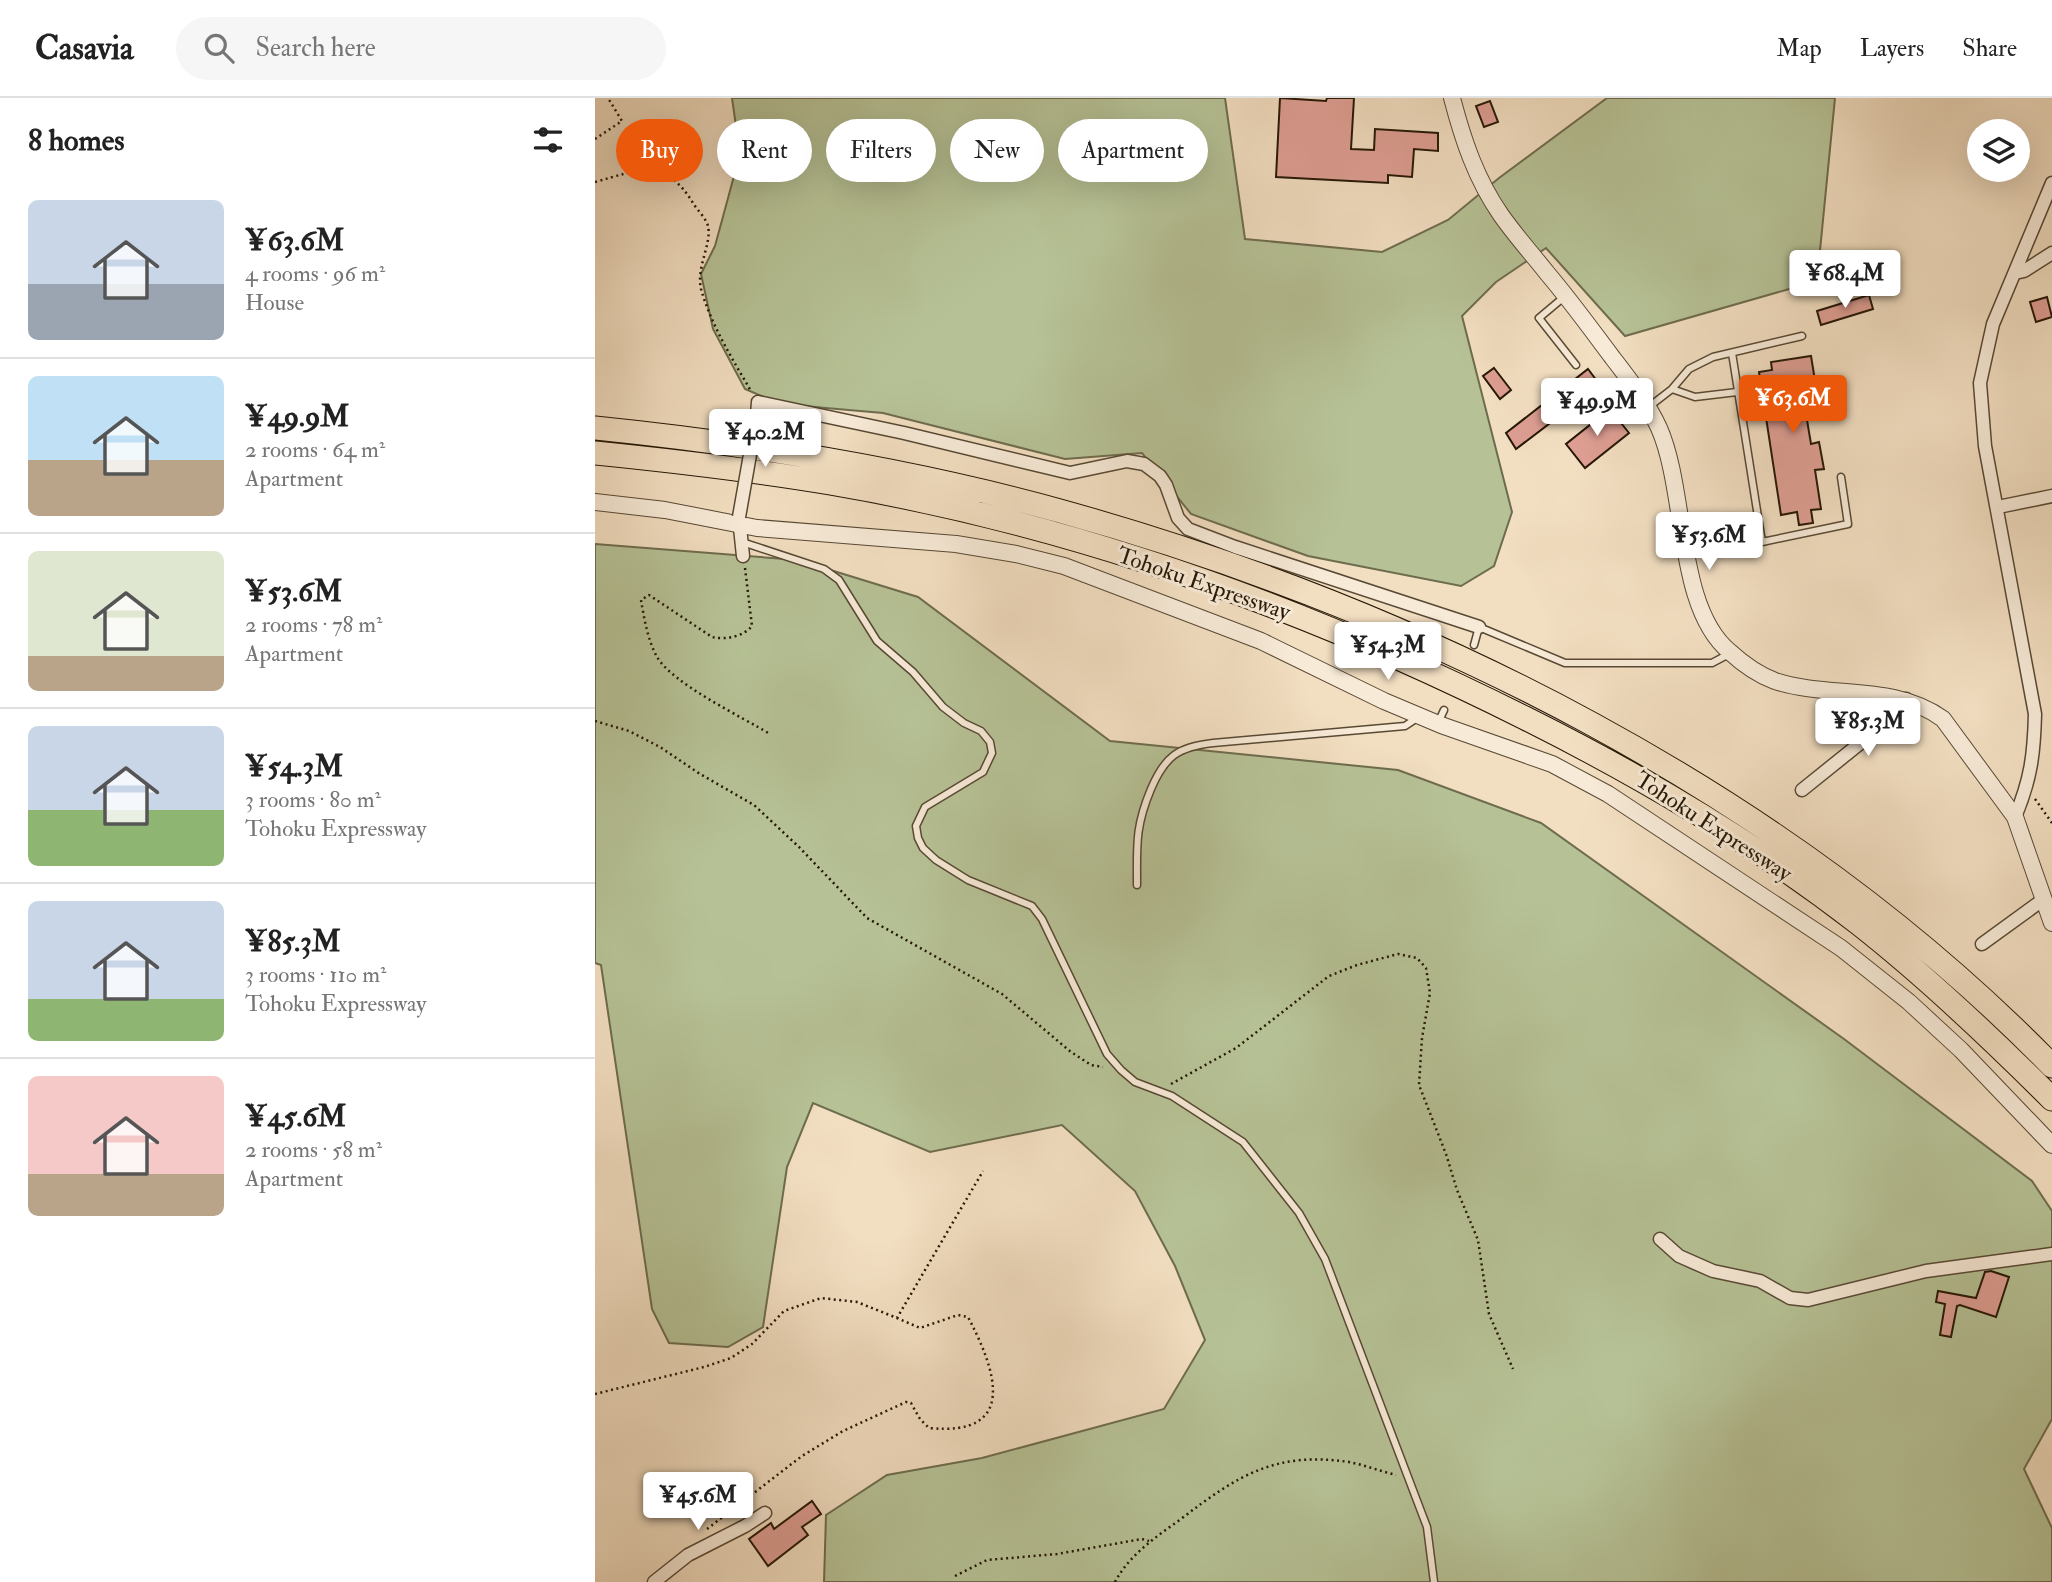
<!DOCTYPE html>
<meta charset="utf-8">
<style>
body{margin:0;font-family:"IM FELL Double Pica",serif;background:#f6f6f6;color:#222;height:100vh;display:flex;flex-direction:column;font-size:26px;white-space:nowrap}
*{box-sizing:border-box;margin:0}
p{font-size:23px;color:#767676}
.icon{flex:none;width:38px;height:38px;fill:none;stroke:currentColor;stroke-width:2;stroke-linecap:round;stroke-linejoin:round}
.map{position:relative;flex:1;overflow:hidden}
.sheet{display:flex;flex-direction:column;background:#fff;width:595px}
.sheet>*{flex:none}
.banner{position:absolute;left:21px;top:21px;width:665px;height:63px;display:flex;gap:14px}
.controls{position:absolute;left:1372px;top:21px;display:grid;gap:14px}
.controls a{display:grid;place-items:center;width:63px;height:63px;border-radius:50%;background:#fff;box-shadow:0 7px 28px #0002;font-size:35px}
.price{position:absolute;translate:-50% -60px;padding:0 16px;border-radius:7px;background:#fff;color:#222;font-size:23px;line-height:46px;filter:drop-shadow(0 2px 4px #0008)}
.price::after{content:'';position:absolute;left:50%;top:42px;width:21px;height:16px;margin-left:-10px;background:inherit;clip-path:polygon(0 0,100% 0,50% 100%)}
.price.current{background:#ea580c;color:#fff}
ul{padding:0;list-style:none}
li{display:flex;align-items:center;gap:21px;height:175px;padding:0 28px}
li+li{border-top:2px solid #e0e0e0}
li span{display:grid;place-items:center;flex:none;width:196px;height:140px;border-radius:10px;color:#555}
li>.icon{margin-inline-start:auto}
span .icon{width:84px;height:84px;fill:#fffc;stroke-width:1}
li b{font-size:30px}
h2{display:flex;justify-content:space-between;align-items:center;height:84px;padding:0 28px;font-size:30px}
.tag{padding:0 24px;border-radius:32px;background:#fff;box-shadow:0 7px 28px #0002;font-size:24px;line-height:63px}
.tag.current{background:#ea580c;color:#fff}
header{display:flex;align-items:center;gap:42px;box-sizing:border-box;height:98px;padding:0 35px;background:#fff;border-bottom:2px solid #e0e0e0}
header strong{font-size:33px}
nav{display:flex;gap:38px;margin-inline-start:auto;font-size:24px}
.search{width:490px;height:63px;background:#f6f6f6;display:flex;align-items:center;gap:18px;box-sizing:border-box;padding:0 24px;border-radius:38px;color:#767676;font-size:26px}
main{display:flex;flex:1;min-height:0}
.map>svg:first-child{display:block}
.green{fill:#b6c296;stroke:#6e6c4e;stroke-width:2}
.building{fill:#de9e93;stroke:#251705;stroke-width:2}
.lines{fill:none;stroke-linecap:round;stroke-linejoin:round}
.service-casing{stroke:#584934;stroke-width:9}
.minor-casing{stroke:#584934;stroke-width:15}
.tertiary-casing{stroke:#584934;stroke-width:18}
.motorway-casing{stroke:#251705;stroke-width:25}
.path{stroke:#251705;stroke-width:2.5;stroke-dasharray:2 3.5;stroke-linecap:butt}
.service{stroke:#f7ead7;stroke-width:6}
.minor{stroke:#f7ead7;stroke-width:12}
.tertiary{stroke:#f7ead7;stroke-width:16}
.motorway{stroke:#f2dec1;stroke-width:23}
.minor-bridge-casing{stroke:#584934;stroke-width:15;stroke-linecap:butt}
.minor-bridge{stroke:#f7ead7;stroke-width:12}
.labels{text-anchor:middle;stroke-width:6;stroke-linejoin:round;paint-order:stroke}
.street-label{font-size:23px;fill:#251705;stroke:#f7ead7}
</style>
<header>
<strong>Casavia</strong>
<div class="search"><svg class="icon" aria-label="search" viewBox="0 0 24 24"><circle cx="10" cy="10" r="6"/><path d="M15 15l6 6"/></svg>Search here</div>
<nav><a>Map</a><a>Layers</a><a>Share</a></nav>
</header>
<main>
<section class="sheet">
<h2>8 homes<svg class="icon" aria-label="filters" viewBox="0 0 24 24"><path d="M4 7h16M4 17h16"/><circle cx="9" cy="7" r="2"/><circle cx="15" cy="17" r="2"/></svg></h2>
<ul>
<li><span style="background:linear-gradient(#c9d6e8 60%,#9aa5b1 0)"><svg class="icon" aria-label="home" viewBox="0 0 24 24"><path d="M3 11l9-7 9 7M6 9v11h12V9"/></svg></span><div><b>¥63.6M</b><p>4 rooms · 96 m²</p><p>House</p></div></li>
<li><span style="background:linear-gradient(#bfe0f5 60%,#b9a48a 0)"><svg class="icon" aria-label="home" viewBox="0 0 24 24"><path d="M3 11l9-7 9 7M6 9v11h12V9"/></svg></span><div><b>¥49.9M</b><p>2 rooms · 64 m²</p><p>Apartment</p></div></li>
<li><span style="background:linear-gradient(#dfe7d0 75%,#b9a48a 0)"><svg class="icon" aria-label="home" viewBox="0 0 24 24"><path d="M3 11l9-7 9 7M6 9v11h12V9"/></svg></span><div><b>¥53.6M</b><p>2 rooms · 78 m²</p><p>Apartment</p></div></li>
<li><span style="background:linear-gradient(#c9d6e8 60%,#8fb573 0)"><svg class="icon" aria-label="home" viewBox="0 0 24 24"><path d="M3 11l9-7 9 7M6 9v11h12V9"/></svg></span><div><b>¥54.3M</b><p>3 rooms · 80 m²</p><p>Tohoku Expressway</p></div></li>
<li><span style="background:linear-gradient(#c9d6e8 70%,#8fb573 0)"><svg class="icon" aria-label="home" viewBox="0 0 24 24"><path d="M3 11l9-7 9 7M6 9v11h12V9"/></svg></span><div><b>¥85.3M</b><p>3 rooms · 110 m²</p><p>Tohoku Expressway</p></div></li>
<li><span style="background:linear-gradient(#f6c9c9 70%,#b9a48a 0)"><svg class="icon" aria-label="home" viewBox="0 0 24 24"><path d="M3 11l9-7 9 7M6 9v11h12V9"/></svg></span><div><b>¥45.6M</b><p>2 rooms · 58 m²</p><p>Apartment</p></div></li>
</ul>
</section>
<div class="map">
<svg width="1457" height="1484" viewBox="0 0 1457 1484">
<rect width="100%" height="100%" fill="#f2dec1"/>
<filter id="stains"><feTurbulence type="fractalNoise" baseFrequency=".00286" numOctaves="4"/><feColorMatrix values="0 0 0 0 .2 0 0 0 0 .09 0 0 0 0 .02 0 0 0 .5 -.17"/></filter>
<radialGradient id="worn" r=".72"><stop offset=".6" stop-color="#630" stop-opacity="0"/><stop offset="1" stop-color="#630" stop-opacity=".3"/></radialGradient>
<path class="green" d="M137,0h493l20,141 137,13 66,-32 51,-42 108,-80h228l-18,183 -192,55 -79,-88 -50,34 -34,34 50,196 -18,54 -33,20 -153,-30 -117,-42 -49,-61 -77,6 -182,-46 -103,-9 -35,-15 -32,-60 -12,-55 14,-28 25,-92z
M0,446l203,16 120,37 192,144 288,29 143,53 303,216 188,142 20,30v208l-28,50 28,59v54h-1228l2,-67 61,-40 95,-17 182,-49 41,-69 -30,-74 -40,-75 -73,-66 -132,27 -117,-49 -26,64 -24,160 -35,20 -59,-4 -17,-34 -51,-344 -6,-2z"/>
<path class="building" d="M685,0l46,3 1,-3h27l-3,51 23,1 1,-21 63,4v18l-24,-2 -2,28 -24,-2v8l-112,-6z
M895,3l8,21 -14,5 -8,-21z
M1274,197l4,14 -52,16 -4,-14z
M1452,199l5,20 -16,5 -6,-20z
M1216,258l8,49 -14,3 6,36 8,-2 5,27 -9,1 6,39 -10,1 2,13 -14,2 -2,-13 -16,3 -22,-143 13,-2 -1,-8z
M899,270l17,22 -11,9 -17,-23z
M993,271l12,16 -84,64 -10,-16z
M1015,311l19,24 -44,35 -19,-24z
M1396,1173l18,6 -13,40 -36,-12 -3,1 -6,31 -11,-2 5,-31 -9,-2 2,-11 38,7 9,-26z
M217,1403l9,13 -19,13 6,8 -40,31 -19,-27 22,-16 3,6z"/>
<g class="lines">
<g class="service-casing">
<path id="service" d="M969,199l-25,21 37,47
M1137,255l30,189 86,-18 -7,-47
M1077,291l23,8 42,-5
M1055,308l22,-17 17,-20 24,-12 89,-21
M147,444l82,27 15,11 38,61 36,31 30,35 21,16 17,8 9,11 2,11 -9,19 -58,35 -9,19 2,12 5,10 13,12 32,20 64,26 10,13 65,135 14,16 14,12 37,14 71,46 56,71 26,46 102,268 7,55
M879,547l5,-18 86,36h147l17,-9
M843,625l6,-13
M542,787c0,-40 -2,-58 14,-96 14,-33 27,-42 62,-46l192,-17 12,-8"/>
</g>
<g class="minor-casing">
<path id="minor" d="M1420,175l9,-2 28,-18
M162,317l1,-13 146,31 166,40 57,-12 17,3 16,12 6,9 12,33 10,11 47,18 244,80
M1403,409l54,-11
M144,420l4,38
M1207,692l92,-74 12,-17
M1420,719c16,-38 19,-63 20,-103l-50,-268 -5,-63 13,-59 59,-141
M1387,846l62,-45
M1065,1141l19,17 34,15 47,10 30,17 18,2 118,-29 126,-17
M59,1484l34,-27 57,-29 20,-13"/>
</g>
<g class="tertiary-casing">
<path id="tertiary" d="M857,0c11,42 24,81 49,117 14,20 31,39 46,58 23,27 44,56 65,84 17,22 35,45 47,71 28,63 17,180 71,224 12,11 29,23 45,29 55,18 119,2 168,38l72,98 37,106
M0,404l70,8 92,18 199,16 60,10 48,12 197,75 123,60 57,24 111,39 56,30 233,154 68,54 52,48 91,95"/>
</g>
<g class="motorway-casing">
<path id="motorway" d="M0,330c157,16 313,41 465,83 363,101 727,283 992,555
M0,355c79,8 157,17 235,30 242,41 476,125 695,235 116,58 230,125 333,205 69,54 132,114 194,176"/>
</g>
<path class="path" d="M0,41l27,-18 -14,-23
M0,84c43,-12 70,-25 98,21 4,7 13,15 15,23 4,18 -12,41 -7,63 10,36 32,71 50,102
M150,470l7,58c-9,11 -27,14 -40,11l-63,-42 -8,5c3,18 7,41 16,57 16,27 85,60 113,77
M0,623l34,10 31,16 40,27 54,31 45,42 68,71 135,76 69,58 20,13 12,2
M1440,701l17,24
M576,986l65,-36 93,-72 28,-11 41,-11 19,4 9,10 4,25 -8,45 -3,47 27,69 11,36 21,50 11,74 24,55
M0,1296l109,-27 27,-9 21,-14 32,-33 37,-13 36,4 40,16 86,-147
M112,1431l95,-73 41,-25 63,-29 5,1 9,16 9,9c90,9 67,-58 39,-111l-10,-2 -38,13 -23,-10
M360,1478l32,-16 70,-6 85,-15 7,2
M520,1484c15,-28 41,-45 66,-63 56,-43 94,-68 168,-57 15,3 31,9 47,13"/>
<use href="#service" class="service"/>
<use href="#minor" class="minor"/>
<use href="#tertiary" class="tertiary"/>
<use href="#motorway" class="motorway"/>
<g class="minor-bridge-casing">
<path id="minor-bridge" d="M144,419l18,-102"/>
</g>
<use href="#minor-bridge" class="minor-bridge"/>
</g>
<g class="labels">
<g class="street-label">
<text transform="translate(609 485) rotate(19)" y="8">Tohoku Expressway</text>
<text transform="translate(1119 728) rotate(33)" y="8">Tohoku Expressway</text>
</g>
</g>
<rect width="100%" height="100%" filter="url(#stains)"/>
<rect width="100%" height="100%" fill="url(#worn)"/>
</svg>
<div class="controls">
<a><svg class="icon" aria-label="layers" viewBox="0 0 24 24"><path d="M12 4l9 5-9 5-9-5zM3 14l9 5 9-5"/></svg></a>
</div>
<b class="price" style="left:1250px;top:212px">¥68.4M</b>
<b class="price current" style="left:1198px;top:337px">¥63.6M</b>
<b class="price" style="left:1002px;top:340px">¥49.9M</b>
<b class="price" style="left:170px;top:371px">¥40.2M</b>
<b class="price" style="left:1114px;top:474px">¥53.6M</b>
<b class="price" style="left:793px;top:584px">¥54.3M</b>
<b class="price" style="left:1273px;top:660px">¥85.3M</b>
<b class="price" style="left:103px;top:1434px">¥45.6M</b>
<div class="banner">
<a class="tag current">Buy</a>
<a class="tag">Rent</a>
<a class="tag">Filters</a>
<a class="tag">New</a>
<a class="tag">Apartment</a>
</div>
</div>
</main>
